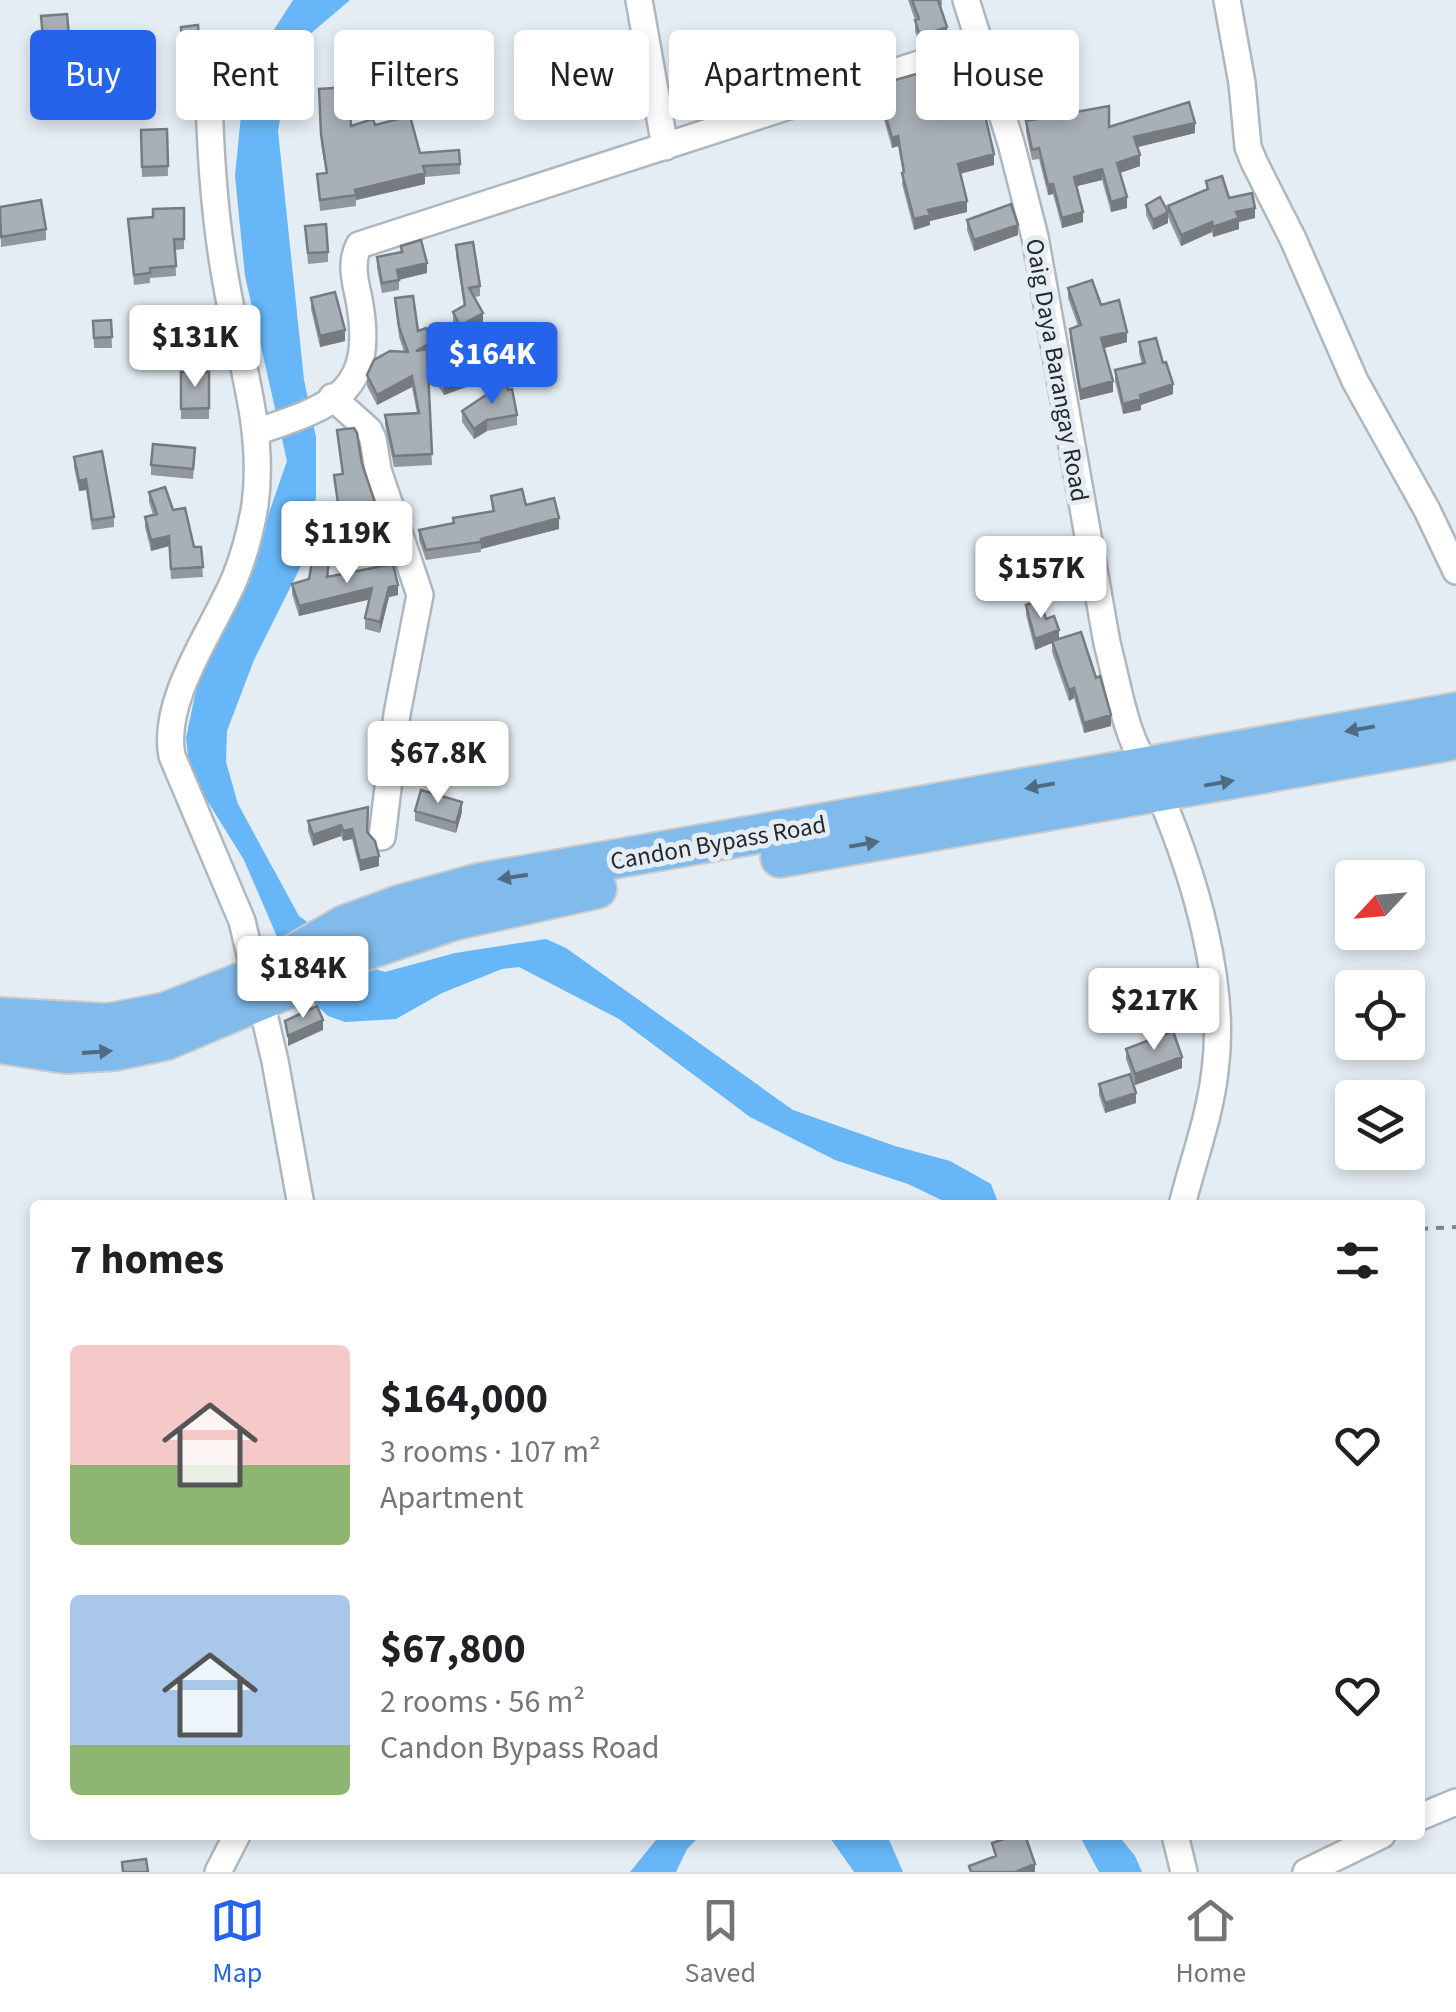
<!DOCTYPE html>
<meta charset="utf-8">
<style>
body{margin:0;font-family:"Source Sans 3",sans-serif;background:#f6f6f6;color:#202124;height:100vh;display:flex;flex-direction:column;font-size:38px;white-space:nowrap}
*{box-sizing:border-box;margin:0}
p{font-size:32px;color:#757577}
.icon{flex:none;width:55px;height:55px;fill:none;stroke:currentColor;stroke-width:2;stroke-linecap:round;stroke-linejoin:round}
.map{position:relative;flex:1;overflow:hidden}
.side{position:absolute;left:30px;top:1200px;width:1395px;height:640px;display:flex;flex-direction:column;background:#fff;border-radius:10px;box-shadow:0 5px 15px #0003}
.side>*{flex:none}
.top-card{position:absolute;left:30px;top:30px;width:1398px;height:90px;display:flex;gap:20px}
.needle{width:65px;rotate:244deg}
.tools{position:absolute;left:1335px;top:860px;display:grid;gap:20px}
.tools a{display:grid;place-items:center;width:90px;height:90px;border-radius:10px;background:#fff;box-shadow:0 5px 15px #0003;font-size:50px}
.price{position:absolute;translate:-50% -85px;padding:0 22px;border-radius:10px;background:#fff;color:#222;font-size:32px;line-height:65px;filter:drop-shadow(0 2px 5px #0008)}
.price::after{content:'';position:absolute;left:50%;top:60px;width:30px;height:22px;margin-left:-15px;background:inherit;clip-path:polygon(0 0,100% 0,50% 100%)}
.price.current{background:#2563eb;color:#fff}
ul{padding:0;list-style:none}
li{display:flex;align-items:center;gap:30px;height:250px;padding:0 40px}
li span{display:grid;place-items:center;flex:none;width:280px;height:200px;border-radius:10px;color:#555}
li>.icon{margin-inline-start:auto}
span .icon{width:120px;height:120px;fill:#fffc;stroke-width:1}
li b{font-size:42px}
h2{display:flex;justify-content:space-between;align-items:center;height:120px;padding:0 40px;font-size:42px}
.pill{padding:0 35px;border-radius:10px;background:#fff;box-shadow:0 5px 15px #0003;font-size:35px;line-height:90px}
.pill.current{background:#2563eb;color:#fff}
.menu{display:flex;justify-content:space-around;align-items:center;height:140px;border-top:2px solid #e0e0e0;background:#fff;font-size:28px;color:#757577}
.menu a{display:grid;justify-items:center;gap:5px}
.menu .current{color:#2563eb}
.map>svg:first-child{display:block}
.water{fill:#67b7f8}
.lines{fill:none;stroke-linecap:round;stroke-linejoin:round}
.minor-casing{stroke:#afb7be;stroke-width:30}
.highway-casing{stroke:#cbcccc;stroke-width:42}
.path{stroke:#7f858a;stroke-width:4;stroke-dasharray:8 8;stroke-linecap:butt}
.minor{stroke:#fff;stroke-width:25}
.highway{stroke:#81bbeb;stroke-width:38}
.wall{fill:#90979d}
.shaded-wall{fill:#767b80}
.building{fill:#a8b0b7;stroke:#767b80;stroke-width:2.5}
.oneway{fill:#4f6b82}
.labels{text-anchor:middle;stroke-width:10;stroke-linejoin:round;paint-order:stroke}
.street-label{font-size:25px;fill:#26292c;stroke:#e4edf4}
</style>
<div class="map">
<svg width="1456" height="1872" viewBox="0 0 1456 1872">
<rect width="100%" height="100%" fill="#e4edf4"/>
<path class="water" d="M293,0h57l-41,35 -20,35 -11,61 26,249 12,57v61l-13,64 -49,98 -27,71 -1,31 12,42 61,112 70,51 16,5 70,-19 91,-14 20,9 227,162 102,36 55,15 41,23 8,21h-47l-44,-21 -73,-24 -85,-43 -131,-98 -100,-52 -17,2 -60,24 -46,26 -51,3 -17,-6 -14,-13 -36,-64 -34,-79 -54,-87 -4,-35 10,-48 66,-157 25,-72 -42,-185 -10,-100 10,-101z
M660,1835h41l-14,14 -11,23h-46z
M828,1835h59l16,37h-49z
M1079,1835h39l17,21 7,16h-43z"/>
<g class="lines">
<g class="minor-casing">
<path id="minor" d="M639,0l26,147
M966,0l45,143 24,94 72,406c8,30 13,61 23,89 7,22 21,41 30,63 34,80 67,188 55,276 -5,45 -22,90 -33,134
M1227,0l15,83 6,64 6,15 39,77 62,142 72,129 29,61
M209,87c1,70 6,138 19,206 13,70 37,139 27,212 -4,24 -11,51 -20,73 -22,52 -74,121 -63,178l70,165 33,140 26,144
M332,397l37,33 4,9 5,31 42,125 -23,119 -15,123
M256,432c80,-27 120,-40 103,-133 -4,-18 -9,-37 0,-54l622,-201
M1420,1817l36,-15
M1175,1835l9,37
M218,1872l19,-37
M1306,1872l76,-37"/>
</g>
<g class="highway-casing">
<path id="highway" d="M780,858l676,-118
M0,1017l108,6 57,-11 89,-35 90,-52 57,-21 77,-21 978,-171
M0,1044l66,10 50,-3 49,-10 121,-51 73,-37 94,-32 144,-32"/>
</g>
<path class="path" d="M1420,1229l36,-2"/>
<use href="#minor" class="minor"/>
<use href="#highway" class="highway"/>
</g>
<path class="wall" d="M908,0h34v5l-2,1 7,32 -27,9 -5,-16v-11z
M41,16l28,19v11l-26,2z
M70,37l37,39v11l-33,2z
M181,37l19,16v10l-17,2z
M877,85h54l63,80 -34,9 7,38 -37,9v4l-16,5 -12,-46 1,-11 -5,-27 -6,2 -15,-53z
M319,89l32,37 24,-1 45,28 40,11v10l-35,3v7l-69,16v6l-36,5 -3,-37 9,-1 -5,-29z
M1026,121l83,6 86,6 -58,14 3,19 -20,7 7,35 -16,4 -9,-32 -26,6 7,36 -21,6 -9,-34 -5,1 -9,-36 -7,1 -6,-28z
M167,129l1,47 -26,1 -1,-47z
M1206,181l49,37 -16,4v7l-26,8 -1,-5 -31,14 -13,-29v-11l38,-16z
M1146,205l22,18 -15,7 -7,-15z
M0,207l46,22v11l-45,7z
M184,208v41l-9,1 1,26 -26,2v5l-16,2 -6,-66 25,-2z
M967,220l51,15 -44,16 -7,-21z
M305,226l23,26v10l-20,2z
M456,245l24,41v10l-5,1 8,27 -23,12 -7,-14v-10l11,-6 -8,-51z
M401,246l26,27 -28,7v10l-17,3 -5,-25v-11l24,-4z
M1068,288l33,17 26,37 -23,6 9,44 -33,8 -10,-61v-10l8,-3 -10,-28z
M311,298l34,43 -25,6 -9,-38z
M395,298l37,54 -5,3 5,110 -38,2 -9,-42v-10l32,-2 -5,-26 -35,18 -10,-19v-11l37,-23 -5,-15z
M111,320l1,28h-18l-1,-27z
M1139,342l34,52 -32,11v5l-18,4 -8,-33v-11l27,-6 -3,-11z
M470,344l35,29 -61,22 -13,-20v-10l39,-14z
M181,372h28v47h-28z
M508,390l9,25v10l-30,6 -13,8 -12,-17v-11z
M337,430l25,34 19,72v11l-46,4 -2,-34h6l-5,-42 8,-1z
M74,457l40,60v10l-22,3 -6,-40 -7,1 -5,-24z
M195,459l-2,20 -42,-4v-10z
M149,492l24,18 21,37h7l2,30 -32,2 -2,-33 -18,5 -6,-24v-10l8,-2 -4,-13z
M491,496l35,9 33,24 -78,20v3l-55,8 -7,-20v-10l34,-7v-5l39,-7z
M329,571l-1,6 70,18 -9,2 -9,36 -15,-4v-11l4,-19 -70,17 -7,-22v-10z
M1026,605l20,14 65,107 -27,7 -10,-35 -5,3 -17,-49v-9l-17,7 -9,-35z
M415,811l47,1 -6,21 -41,-12z
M308,821l59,12 12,33 -19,5 -8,-32 -9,2 -2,-5 -28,10 -5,-15z
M1126,1049l56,19 -47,17 -9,-26z
M1099,1084l37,19 -31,10 -6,-18z"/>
<path class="shaded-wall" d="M947,27v11l-27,9v-11z
M1195,123v10l-61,15v-11z
M898,136v10l-6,2v-10z
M994,154v11l-36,9v-10z
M1140,155v11l-23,8v-11z
M1102,169v11l-28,7v-10z
M425,173v11l-69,16 -1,-10z
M1053,184v10l-5,1v-10z
M1127,197v11l-16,4v-10z
M967,201v11l-37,9v4l-16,5v-11l14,-9z
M1255,208v10l-16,4v7l-26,8v-10l23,-15z
M1083,212v10l-21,6v-10z
M1168,212v11l-15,7v-10z
M1212,222v10l-31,14v-11z
M1018,225v10l-44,16v-11z
M427,263v10l-30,7v-10z
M483,313v11l-23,12v-10z
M345,330v11l-25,6v-11z
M1127,332v10l-26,7v-11z
M432,342v10l-16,9v-10z
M505,363v10l-61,22v-10z
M412,376v11l-35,18v-10z
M1113,381v11l-33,8v-10z
M1173,384v10l-32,11v5l-18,4v-10l17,-9z
M487,420v11l-13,8v-10z
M86,479v11l-7,1v-10z
M559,518v11l-78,20v-10z
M169,536v10l-18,5v-11z
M398,585v10l-9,2 -9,36v-11l9,-35z
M372,588v11l-73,17v-10z
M1059,630v10l-24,10v-11z
M1074,688v10l-5,3v-11z
M1111,715v11l-27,7v-10z
M462,802v10l-6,21v-10z
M341,825v11l-28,10v-11z
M352,829v10l-9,2v-10z
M379,856v10l-19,5v-10z
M323,1020v10l-35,16v-10z
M1182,1057v11l-47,17v-11z
M1136,1093v10l-31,10v-10z
M1035,1864v8h-20z"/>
<path class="building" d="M912,0h26l9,27 -27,9 -5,-16 4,-1z
M67,14l2,21 -26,3 -2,-22z
M198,25l2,28 -17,1 -2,-27z
M104,34l3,42 -33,3 -4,-42z
M927,71l4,14 45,-8 18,77 -36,10 9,37 -39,9 2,5 -16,4 -12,-46 2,-1 -6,-36 -6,2 -15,-53z
M349,87l2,39 22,-7 2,6 35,-9 10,37 39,-3 1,14 -37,2 2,7 -70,17 1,5 -36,5 -3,-26 10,-1 -6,-39 -2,-45z
M1189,102l6,21 -61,14 6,18 -23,8 10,34 -16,5 -9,-33 -28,8 9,35 -21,6 -9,-34 -5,1 -9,-37 -7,2 -6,-29 83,-15v21z
M167,129l1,37 -26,1 -1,-37z
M1222,176l7,22 23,-5 3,15 -19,4 3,6 -26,9 -1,-5 -31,13 -13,-29 40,-17 -2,-8z
M1160,197l8,15 -15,8 -7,-15z
M41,200l5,29 -45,8 -1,-30z
M1011,204l7,21 -44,15 -7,-20z
M184,208v31h-10l2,27 -26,2v5l-16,2 -6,-56 25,-2v-8z
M326,224l2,28 -20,1 -3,-27z
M421,240l6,23 -30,7 2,10 -17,3 -5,-26 25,-5 -1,-6z
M473,242l7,44 -11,2 14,25 -23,13 -7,-14 12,-7 -9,-60z
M1092,280l9,25 18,-5 8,32 -26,6 12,43 -33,9 -10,-61 11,-4 -13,-37z
M335,292l10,38 -25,6 -9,-38z
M413,296l5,35 8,-3 6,14 -16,9 11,-2 5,105 -38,2 -9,-41 34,-2 -7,-37 -35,19 -10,-20 7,-15 16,-9 18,1 -9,-25 -4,-29z
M111,320l1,17 -18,1 -1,-17z
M1156,338l7,25 3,-1 7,22 -33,11 1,4 -18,5 -8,-34 30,-7 -6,-21z
M502,340l3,23 -61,22 -13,-20 42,-15 -3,-6z
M181,372h28v36l-28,1z
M507,381l1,9 4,-1 5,26 -30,5 -13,9 -12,-18z
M354,428l3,5 5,31 16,47 3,25 -46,5 -2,-24h7l-6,-42 9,-1 -6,-44z
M153,444l42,4 -2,21 -42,-4z
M102,451l12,66 -22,3 -6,-41 -7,2 -5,-24z
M165,487l8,23 12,-2 9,39h7l2,20 -32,2 -2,-33 -18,4 -6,-23 12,-3 -8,-22z
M522,489l4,16 28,-7 5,20 -78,21v3l-55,8 -7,-20 35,-7 -1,-5 41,-7 -3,-15z
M313,557l16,3 -2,17 66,-13 5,21 -9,2 -9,35 -15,-4 7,-30 -73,18 -7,-22 17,-5z
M1040,600l6,19 8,-3 5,14 -24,9 -9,-34z
M1081,632l15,46 4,-2 11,39 -27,8 -10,-35 -5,2 -17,-49z
M421,790l41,12 -6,21 -41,-12z
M368,807l-1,25 8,9 4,15 -19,5 -8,-32 -9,2 -2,-6 -28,10 -5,-14z
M317,1006l6,14 -35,16 -3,-15z
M1173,1031l9,26 -47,17 -9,-25z
M1130,1074l6,19 -31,10 -6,-19z
M1016,1835h9l10,29 -20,8h-44l-2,-6 27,-10 -4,-13z
M146,1859l2,13h-25l-1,-10z"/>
<defs><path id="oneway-solid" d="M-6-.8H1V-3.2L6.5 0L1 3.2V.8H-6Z" transform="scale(2.5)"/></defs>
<g class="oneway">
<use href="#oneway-solid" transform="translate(1360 729) rotate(170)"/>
<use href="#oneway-solid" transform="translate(1219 783) rotate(-10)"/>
<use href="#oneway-solid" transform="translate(1040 786) rotate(170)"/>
<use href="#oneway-solid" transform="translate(864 844) rotate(-10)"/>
<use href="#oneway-solid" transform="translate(513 877) rotate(171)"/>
<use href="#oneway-solid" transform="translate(97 1052) rotate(-4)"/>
</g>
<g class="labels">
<g class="street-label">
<text transform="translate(1058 370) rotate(80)" y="9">Oaig Daya Barangay Road</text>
<text transform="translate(718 842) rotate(-10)" y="9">Candon Bypass Road</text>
</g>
</g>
</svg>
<div class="tools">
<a><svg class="needle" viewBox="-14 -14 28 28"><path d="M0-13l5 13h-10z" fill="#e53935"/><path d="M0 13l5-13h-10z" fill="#757577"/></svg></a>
<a><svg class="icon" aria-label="locate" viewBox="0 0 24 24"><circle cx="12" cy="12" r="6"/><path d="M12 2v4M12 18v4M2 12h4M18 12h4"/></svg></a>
<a><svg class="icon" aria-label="layers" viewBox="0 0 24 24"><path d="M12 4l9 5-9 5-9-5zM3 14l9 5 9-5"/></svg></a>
</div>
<b class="price" style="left:195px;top:390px">$131K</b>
<b class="price current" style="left:492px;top:407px">$164K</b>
<b class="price" style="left:347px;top:586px">$119K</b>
<b class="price" style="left:1041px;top:621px">$157K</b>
<b class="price" style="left:438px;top:806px">$67.8K</b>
<b class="price" style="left:303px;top:1021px">$184K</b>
<b class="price" style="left:1154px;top:1053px">$217K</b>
<div class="top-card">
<a class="pill current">Buy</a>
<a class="pill">Rent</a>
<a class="pill">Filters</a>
<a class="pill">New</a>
<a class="pill">Apartment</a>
<a class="pill">House</a>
</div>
<section class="side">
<h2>7 homes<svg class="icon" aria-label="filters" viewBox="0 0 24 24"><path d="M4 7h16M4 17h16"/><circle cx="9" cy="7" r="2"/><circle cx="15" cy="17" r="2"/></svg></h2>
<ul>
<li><span style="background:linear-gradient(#f6c9c9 60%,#8fb573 0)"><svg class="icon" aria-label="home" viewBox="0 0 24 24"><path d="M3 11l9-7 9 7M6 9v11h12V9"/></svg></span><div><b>$164,000</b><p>3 rooms · 107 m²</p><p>Apartment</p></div><svg class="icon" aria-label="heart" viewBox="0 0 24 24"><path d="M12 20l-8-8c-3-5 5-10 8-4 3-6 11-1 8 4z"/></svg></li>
<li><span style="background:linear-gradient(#a9c7e8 75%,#8fb573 0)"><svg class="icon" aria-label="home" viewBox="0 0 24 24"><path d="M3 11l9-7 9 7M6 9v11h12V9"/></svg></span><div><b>$67,800</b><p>2 rooms · 56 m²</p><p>Candon Bypass Road</p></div><svg class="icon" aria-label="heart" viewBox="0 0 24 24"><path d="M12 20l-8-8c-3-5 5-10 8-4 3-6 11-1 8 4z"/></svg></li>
</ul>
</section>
</div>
<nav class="menu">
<a class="current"><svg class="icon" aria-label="map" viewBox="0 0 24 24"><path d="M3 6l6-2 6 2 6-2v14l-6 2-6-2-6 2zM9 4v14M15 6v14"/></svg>Map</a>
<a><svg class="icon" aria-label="saved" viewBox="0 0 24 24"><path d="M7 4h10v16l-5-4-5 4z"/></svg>Saved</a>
<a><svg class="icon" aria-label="home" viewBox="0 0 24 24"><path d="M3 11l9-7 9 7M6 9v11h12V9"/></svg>Home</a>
</nav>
